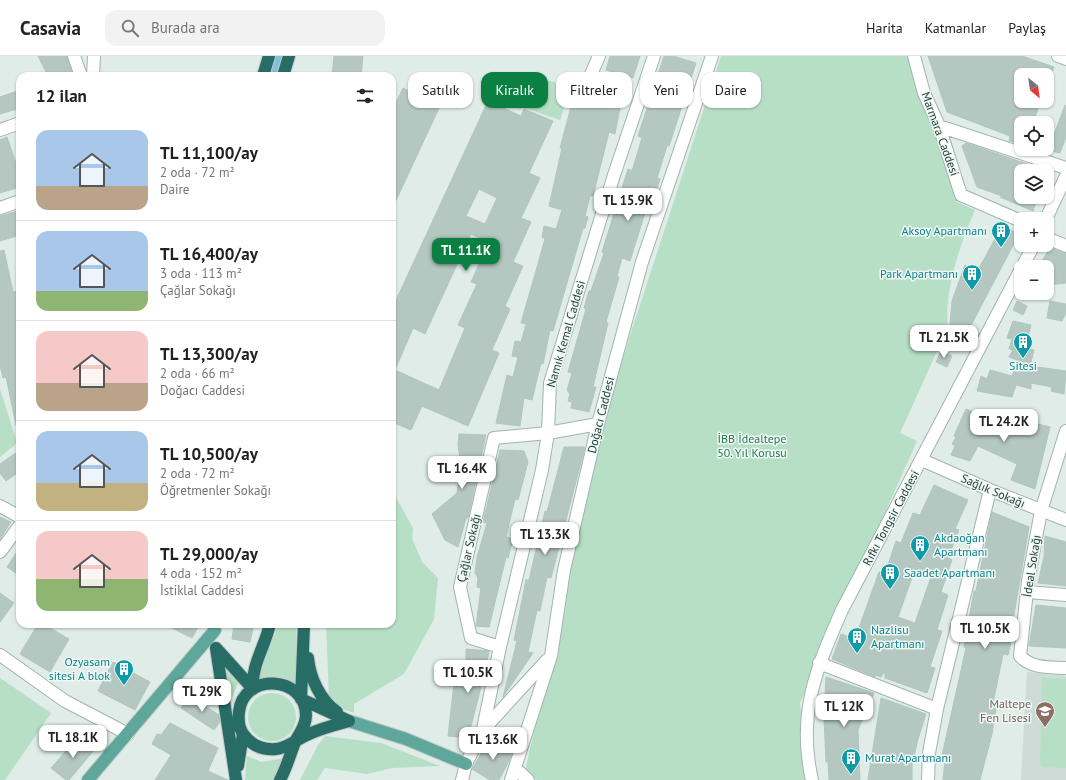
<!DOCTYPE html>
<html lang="tr">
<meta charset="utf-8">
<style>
body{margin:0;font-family:"PT Sans",sans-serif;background:#f2f2f2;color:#202124;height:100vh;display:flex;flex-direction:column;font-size:15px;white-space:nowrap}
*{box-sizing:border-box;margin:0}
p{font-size:13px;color:#757577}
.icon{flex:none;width:22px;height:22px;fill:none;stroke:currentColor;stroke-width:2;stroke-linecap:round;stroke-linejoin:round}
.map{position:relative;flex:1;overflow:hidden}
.panel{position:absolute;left:16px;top:16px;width:380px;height:556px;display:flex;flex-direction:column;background:#fff;border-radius:12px;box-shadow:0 1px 3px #0004}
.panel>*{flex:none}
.guide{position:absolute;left:408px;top:16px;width:380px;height:36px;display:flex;gap:8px}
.needle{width:26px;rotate:151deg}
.tools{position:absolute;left:1014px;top:12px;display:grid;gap:8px}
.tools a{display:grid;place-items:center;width:40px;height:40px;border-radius:8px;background:#fff;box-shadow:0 1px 3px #0004;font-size:20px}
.price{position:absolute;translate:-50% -34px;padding:0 9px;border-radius:8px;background:#fff;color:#222;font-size:13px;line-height:26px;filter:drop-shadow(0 1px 2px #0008)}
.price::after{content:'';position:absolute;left:50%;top:24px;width:12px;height:9px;margin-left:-6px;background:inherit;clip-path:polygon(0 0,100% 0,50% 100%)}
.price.on{background:#0b8043;color:#fff}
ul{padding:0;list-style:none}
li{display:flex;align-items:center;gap:12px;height:100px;padding:0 20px}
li+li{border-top:1px solid #e0e0e0}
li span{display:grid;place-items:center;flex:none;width:112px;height:80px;border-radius:12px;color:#555}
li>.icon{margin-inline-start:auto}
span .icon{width:48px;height:48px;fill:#fffc;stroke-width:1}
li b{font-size:17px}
h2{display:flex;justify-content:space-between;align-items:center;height:48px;padding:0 20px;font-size:17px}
.chip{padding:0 14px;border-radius:12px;background:#fff;box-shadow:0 1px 3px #0004;font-size:14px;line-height:36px}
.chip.on{background:#0b8043;color:#fff}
header{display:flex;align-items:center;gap:24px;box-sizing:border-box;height:56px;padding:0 20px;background:#fff;border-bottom:1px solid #e0e0e0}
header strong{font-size:19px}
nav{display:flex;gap:22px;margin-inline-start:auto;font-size:14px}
.search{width:280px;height:36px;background:#f2f2f2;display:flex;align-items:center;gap:10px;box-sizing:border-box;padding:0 14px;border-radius:12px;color:#757577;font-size:15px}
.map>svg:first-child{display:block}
.built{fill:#cddcd7}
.green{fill:#b6dfc5}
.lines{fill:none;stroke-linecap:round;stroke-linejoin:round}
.canal{stroke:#81c0d7;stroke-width:12}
.building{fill:#b4c7c1;stroke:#b1c6c0;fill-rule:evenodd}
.minor-casing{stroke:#a1b4b0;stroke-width:14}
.major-casing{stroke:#c0c9c7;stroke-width:14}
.highway-casing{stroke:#c0c9c7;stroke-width:14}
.minor{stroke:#fff;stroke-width:12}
.major{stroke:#5fa69b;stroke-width:12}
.highway{stroke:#286c66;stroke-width:12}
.labels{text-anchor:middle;stroke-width:3;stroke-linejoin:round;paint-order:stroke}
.street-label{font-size:12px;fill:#1e3d38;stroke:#f0f8f5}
.culture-label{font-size:12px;fill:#0d838f;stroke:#f0f8f5;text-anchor:start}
.park-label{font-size:12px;fill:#25784e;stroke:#f0f8f5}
.education-label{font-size:12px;fill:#785e54;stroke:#f0f8f5;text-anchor:end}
</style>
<header>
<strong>Casavia</strong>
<div class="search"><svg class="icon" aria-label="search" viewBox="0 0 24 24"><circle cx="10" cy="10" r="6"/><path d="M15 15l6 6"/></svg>Burada ara</div>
<nav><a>Harita</a><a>Katmanlar</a><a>Paylaş</a></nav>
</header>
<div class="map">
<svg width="1066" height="724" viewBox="0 0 1066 724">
<rect width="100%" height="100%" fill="#dfece8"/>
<path class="built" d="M1027,616l39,4v104h-45z"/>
<path class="green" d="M721,0h187l49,146 18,8c-15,34 -31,80 -27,117l-48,106 17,8 -117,262 8,77h-271l-12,-8 73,-331 31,-102z
M539,22l32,9 -11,33 -38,-13 -2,2 -33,-10 1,-6 11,-8z
M0,333l17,54 -17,14z
M392,434l21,38 -1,10 10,24 16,16 -4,41 -30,55 -50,30v9l-18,-6 -7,-11 -3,-72h66z
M279,568h17l1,65 -42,-11 13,-27z
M222,611l17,14 -7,16 -2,14z
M0,622l51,35 -46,67h-5z
M1042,622l24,1v89l-23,-1 -3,-3z
M248 661a24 24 0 1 1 48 0a24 24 0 1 1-48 0Z
M325,680l56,7 59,23 -48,2 -25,6 -42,-6 -8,12h-17l18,-35z
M247,700l15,6 23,-4 -11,22h-29z"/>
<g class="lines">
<path class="canal" d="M272,20l6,-20"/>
</g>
<path class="building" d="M38,0h29l6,20h-25z
M334,0h29l-2,20h-29z
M610,0h30l-7,22 -27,-8z
M664,0h9l23,7 -27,83h-2l-10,32 3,1 -8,25 -4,-1 -18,58 -8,-3 -5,18 2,1 -13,45 2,1 -15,64h3l-7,25 -18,-4 1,-6 -4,-1 2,-7 -3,-4 5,-17 -4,-1 18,-63 -2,-1 5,-17h2l13,-38 -2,-1 26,-83 4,2 10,-33 -4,-2z
M928,0h94l32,11 -3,8h-30v26h20l-8,22h-12v21l-12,-3 1,-5 -63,-24z
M403,32l37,18 -48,103v-97z
M20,34v18l-20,6v-17z
M580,34l27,8v-2l15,2 -7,36 -6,-2 -16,64h-3l-5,20 3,1 -3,11h-2l-30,103 -3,-1 -7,34 -2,-1 -9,37 -8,-2 -4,28 -24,-3 11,-48 6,2 5,-20 -6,-1 3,-15 6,1 5,-18 -5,-1 24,-84 -3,-2 2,-11 12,3 6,-19 -13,-4 13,-58h-2l15,-56z
M488,45l33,15 3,-7 29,12 -24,52 11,5 -19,40 10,4 -18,40 10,4 -18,40 5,3 -18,41 7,3 -31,73 -46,-20 -11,24 -19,-8v-113zM479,133l18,9 -12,26 -19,-8zM471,178l18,8 -18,40 6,2 -19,41 7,3 -26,62 -44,-20 18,-42 12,6z
M1065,49l1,32 -6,16 -13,-3v-21l8,3z
M7,81l13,38v12l-20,6v-53z
M966,87l81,28h-26v26h17l-5,14 -33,-14h5l-28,-10 -15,-41z
M18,155l2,6v18l-20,6v-25z
M1002,170l17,8 -52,99 -17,-8 2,-24 13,-36 12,7z
M1050,192l16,6v29l-19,2v-18h-9z
M4,194l9,42 7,-2v134l-4,1 -10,-48 -3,1 -3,-13v-114z
M1017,245l10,5 -4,9 -10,-5z
M1050,245l16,3v9l-4,8 -15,-3z
M1013,265l18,4 -6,24 9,1 -4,16 36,5 -2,23 -13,-3 1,-4 -21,-4v6l-15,-4 -4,12 -35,-6 4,-15 6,3 3,-9 22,6 5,-16 -8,-3 4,-7 -4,-1 3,-10 -5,-1z
M941,295l11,5 -5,11 -11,-5z
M966,353l27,10 3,-8 35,16 2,-4 17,4 -15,62 -24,-9 6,-16 -39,-18 -8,15 -19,-6 4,-9 -3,-2 4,-7 -2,-1z
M459,378l27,1 -18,83h-2l-8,29 -13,-7 -13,-26 25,-21 4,-29 -3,-19z
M564,391h21l-34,131 -4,-1 -7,34 -3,-1 -9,42 5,1 -30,44 14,-56 -3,-1 12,-60h3l16,-69 2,1z
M20,394v21l-14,10 -6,-8v-9z
M500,394l24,1 4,11 -10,38 -3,-1 -9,38 7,2 -5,19 -2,-1 -17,70 -13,-1 5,-38 -4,-1 1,-9 -3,-5 2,-16 10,-34 -4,-1z
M934,429l34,15 -13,29 4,1 -11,28 4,2 -11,32 7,3 -11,35 5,1 -12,36 5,1 -8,25 -42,-15v-4l-2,-1 -2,4 -6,-2v2l-43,-18 9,-25 14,5 24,-67 6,2 11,-33 5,2 12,-30 7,2zM914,516l17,5 -16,46 -17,-6z
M992,456l37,15 -18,105 2,1 -5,22 -5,-1 -10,49h4l-5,31 -12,46h-37l2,-20h-4l25,-112 -2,-1 10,-56h2z
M0,461l11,5 -11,17z
M1045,480l21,6v44l-28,-3 6,-26z
M20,491v29l-13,-9z
M0,537l14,10 -14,19z
M1036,549l30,3v40l-37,-2z
M38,568h5l26,15 -19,33 -30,-18z
M164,568h36l-8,14z
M234,568h20l-4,18 -18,-3z
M466,593l23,2 -6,32h-1l-14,55 -20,-2 6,-52 12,2z
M113,606l37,20 -15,28 -37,-19z
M826,621l48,16 -16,37 2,50h-31l-1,-18h-2l-2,-45z
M189,640l30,19 1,7 -6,8 -33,-22z
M881,642l45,16 -8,25 -6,26v15h-44z
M170,667l48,25 -10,23 20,9h-73l16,-25 -19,-11 5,-10 4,1z
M78,681l16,13 -25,30h-3l-15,-12z
M489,684l23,13 -4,10 -9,17h-9l-18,-11z"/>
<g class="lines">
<g class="minor-casing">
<path id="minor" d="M74,0l7,20
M914,0l10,37 15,33 22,69 60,26
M1058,0l8,3
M93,20l1,-20
M588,25l11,-25
M939,70l127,42
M0,74l20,-7
M0,152l20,-7
M1046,163l20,-43
M1047,182l19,8
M1022,211l12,-22
M1066,375l-25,80 -13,70 -8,75c12,13 30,11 46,12
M922,404l68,30 76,30
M0,450l20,11
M0,496l20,-27
M1027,536l39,3
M500,591l-29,-9 -11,-51 34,-149 54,-5 50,-9
M0,599l65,46 63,33
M819,607l118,46
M484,673l63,-69
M515,712l13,12
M462,724l4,-16 17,-35 17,-82 42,-177 6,-37 2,-50 64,-208 40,-119
M511,724l40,-124 13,-86 34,-146 44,-162 70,-206
M812,724c-15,-66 4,-111 30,-170l179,-341
M928,724l1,-27 8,-44 53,-219"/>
</g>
<g class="major-casing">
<path id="major" d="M349,665l57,18 60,25
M88,724l127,-150"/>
</g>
<g class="highway-casing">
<path id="highway" d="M263,20l6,-20
M283,20l6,-20
M304,568l-3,75 48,22
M216,592l20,132
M216,592l37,41
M308,602c2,20 12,42 29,54
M253,633c-2,-24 12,-42 17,-65
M238,710l5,-32
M280,724c7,-13 10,-26 16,-40 4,-8 10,-14 10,-25 -1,-40 -63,-43 -67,-3 -1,8 0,17 5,23 8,11 19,15 32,14 12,-1 22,-11 33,-15 13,-6 26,-9 40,-13"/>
</g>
<use href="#minor" class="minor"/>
<use href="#major" class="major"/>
<use href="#highway" class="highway"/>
</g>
<defs>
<g id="building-pin" transform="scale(1)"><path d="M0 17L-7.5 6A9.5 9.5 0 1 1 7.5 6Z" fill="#0f9aa8" stroke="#f0f8f5"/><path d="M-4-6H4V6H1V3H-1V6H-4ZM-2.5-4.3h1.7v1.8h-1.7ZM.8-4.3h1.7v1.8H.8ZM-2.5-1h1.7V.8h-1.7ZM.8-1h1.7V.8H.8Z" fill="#fff"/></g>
<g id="school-pin" transform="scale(1)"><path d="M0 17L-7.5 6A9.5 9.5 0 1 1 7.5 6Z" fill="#8d6e63" stroke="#f0f8f5"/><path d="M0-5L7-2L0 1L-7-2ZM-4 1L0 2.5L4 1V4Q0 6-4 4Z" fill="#fff"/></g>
</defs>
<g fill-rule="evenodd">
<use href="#building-pin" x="1001" y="175"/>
<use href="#building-pin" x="972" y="218"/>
<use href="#building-pin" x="1023" y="286"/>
<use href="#building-pin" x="920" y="489"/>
<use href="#building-pin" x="890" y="517"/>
<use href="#building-pin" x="857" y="581"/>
<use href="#building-pin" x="124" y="613"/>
<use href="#school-pin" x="1045" y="655"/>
<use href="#building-pin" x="851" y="702"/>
</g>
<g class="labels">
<g class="street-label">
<text transform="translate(940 78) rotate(70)" y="4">Marmara Caddesi</text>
<text transform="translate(566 278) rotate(-74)" y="4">Namık Kemal Caddesi</text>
<text transform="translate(601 359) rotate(-76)" y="4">Doğacı Caddesi</text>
<text transform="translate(993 435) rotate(23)" y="4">Sağlık Sokağı</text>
<text transform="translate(891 462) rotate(-62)" y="4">Rıfkı Tongsir Caddesi</text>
<text transform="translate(469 492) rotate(-77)" y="4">Çağlar Sokağı</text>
<text transform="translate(1032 510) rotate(-81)" y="4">İdeal Sokağı</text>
</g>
<g class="culture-label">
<text x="987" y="179" text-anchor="end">Aksoy Apartmanı</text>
<text x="958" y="222" text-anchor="end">Park Apartmanı</text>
<text x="1023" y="314" text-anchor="middle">Sitesi</text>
<text x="934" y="486">Akdaoğan<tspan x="934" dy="14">Apartmanı</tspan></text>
<text x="904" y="521">Saadet Apartmanı</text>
<text x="871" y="578">Nazlisu<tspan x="871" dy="14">Apartmanı</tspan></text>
<text x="110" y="610" text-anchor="end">Ozyasam<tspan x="110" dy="14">sitesi A blok</tspan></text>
<text x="865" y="706">Murat Apartmanı</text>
</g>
<g class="park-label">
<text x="752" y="387">İBB İdealtepe<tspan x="752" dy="14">50. Yıl Korusu</tspan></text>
</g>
<g class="education-label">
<text x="1031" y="652">Maltepe<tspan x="1031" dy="14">Fen Lisesi</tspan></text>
</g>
</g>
</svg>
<div class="tools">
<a><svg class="needle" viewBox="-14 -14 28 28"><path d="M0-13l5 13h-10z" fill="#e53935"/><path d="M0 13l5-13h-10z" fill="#757577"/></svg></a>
<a><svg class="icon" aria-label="locate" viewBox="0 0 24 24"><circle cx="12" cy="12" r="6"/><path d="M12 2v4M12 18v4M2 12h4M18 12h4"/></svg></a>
<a><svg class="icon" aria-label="layers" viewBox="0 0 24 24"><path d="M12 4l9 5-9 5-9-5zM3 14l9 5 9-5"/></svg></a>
<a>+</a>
<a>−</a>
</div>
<b class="price" style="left:628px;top:166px">TL 15.9K</b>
<b class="price on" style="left:466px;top:216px">TL 11.1K</b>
<b class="price" style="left:944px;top:303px">TL 21.5K</b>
<b class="price" style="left:1004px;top:387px">TL 24.2K</b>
<b class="price" style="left:462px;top:434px">TL 16.4K</b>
<b class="price" style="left:545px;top:500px">TL 13.3K</b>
<b class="price" style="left:985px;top:594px">TL 10.5K</b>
<b class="price" style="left:468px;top:638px">TL 10.5K</b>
<b class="price" style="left:202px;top:657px">TL 29K</b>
<b class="price" style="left:844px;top:672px">TL 12K</b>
<b class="price" style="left:73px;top:703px">TL 18.1K</b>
<b class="price" style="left:493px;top:705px">TL 13.6K</b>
<div class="guide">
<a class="chip">Satılık</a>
<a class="chip on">Kiralık</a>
<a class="chip">Filtreler</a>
<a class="chip">Yeni</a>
<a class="chip">Daire</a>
</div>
<section class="panel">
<h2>12 ilan<svg class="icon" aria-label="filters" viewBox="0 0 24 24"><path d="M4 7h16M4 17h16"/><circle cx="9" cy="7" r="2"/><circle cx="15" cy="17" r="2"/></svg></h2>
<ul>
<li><span style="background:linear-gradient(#a9c7e8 70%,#b9a48a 0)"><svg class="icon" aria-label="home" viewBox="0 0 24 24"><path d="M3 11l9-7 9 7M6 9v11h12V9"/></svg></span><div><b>TL 11,100/ay</b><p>2 oda · 72 m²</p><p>Daire</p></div></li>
<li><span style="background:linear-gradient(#a9c7e8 75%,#8fb573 0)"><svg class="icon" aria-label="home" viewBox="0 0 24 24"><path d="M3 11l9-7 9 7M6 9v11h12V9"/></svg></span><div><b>TL 16,400/ay</b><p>3 oda · 113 m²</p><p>Çağlar Sokağı</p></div></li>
<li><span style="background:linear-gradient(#f6c9c9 65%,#b9a48a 0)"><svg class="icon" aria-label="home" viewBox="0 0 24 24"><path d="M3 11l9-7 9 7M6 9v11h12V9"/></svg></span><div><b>TL 13,300/ay</b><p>2 oda · 66 m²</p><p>Doğacı Caddesi</p></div></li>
<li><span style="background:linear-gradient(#a9c7e8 65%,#c2b280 0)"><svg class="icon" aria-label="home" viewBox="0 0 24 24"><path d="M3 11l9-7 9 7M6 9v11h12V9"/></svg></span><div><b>TL 10,500/ay</b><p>2 oda · 72 m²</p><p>Öğretmenler Sokağı</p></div></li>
<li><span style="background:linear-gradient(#f6c9c9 60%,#8fb573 0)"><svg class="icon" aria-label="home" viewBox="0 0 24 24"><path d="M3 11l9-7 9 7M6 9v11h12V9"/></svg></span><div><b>TL 29,000/ay</b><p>4 oda · 152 m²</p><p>İstiklal Caddesi</p></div></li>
</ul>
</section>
</div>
